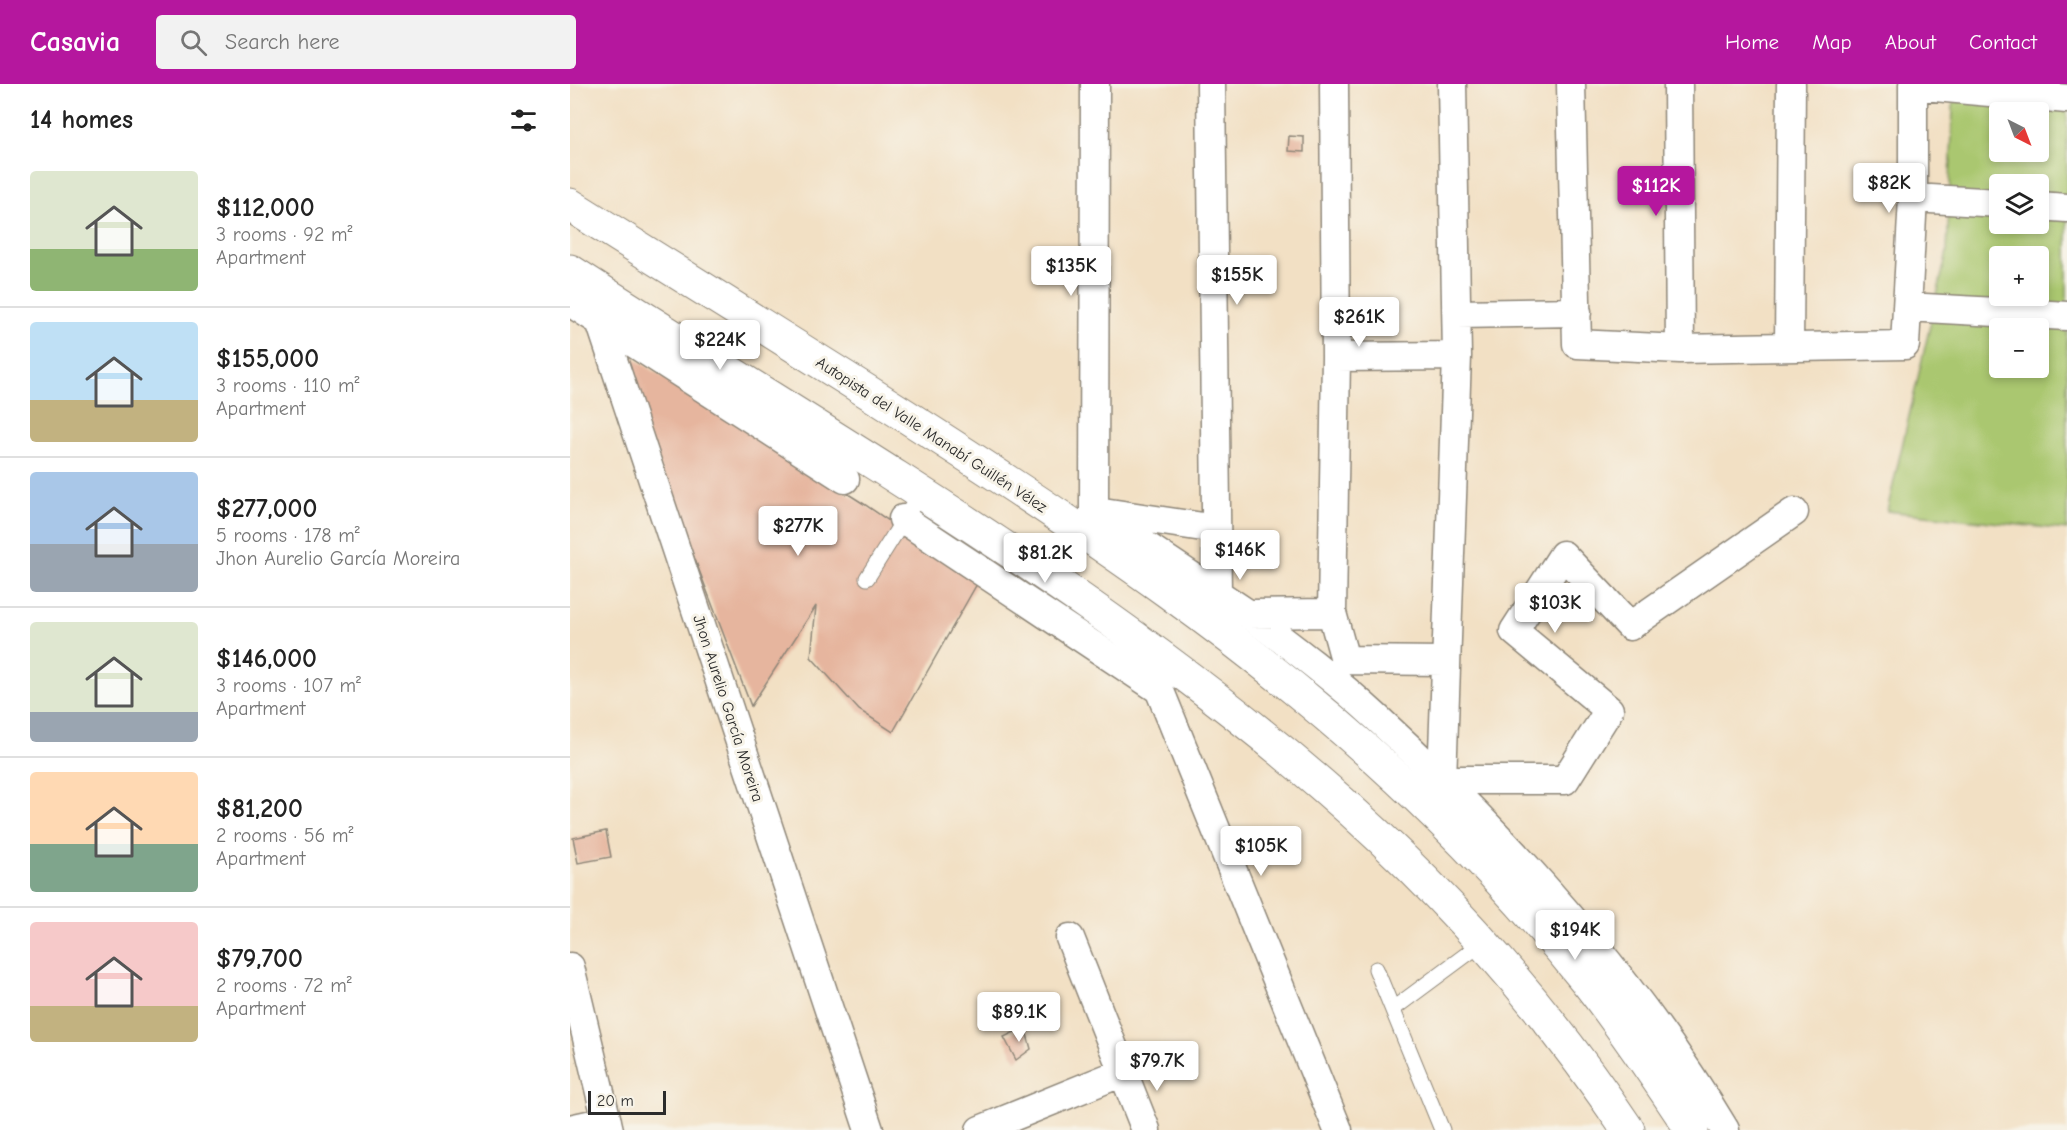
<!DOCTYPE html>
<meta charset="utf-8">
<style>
body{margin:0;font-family:"Comic Neue",sans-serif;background:#f2f2f2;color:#222;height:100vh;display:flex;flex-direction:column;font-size:22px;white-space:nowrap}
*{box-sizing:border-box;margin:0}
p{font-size:20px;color:#767676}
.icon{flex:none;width:33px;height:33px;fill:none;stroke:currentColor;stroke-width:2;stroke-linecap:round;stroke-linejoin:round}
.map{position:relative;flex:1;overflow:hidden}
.drawer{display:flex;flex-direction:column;background:#fff;width:570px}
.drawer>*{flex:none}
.needle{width:39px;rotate:138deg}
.controls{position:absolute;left:1419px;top:18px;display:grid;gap:12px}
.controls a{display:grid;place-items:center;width:60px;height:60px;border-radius:6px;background:#fff;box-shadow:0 3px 9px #0003;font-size:30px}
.scale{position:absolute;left:18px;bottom:15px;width:78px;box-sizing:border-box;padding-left:6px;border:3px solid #2b2b2b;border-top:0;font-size:16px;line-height:21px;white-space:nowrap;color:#2b2b2b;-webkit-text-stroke:4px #f7f3e8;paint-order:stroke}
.price{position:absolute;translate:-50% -51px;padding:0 14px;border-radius:6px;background:#fff;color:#222;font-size:20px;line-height:39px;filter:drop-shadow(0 2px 3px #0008)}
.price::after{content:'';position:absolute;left:50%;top:36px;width:18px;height:14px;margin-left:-9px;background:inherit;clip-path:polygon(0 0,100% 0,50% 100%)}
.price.on{background:#b5179e;color:#fff}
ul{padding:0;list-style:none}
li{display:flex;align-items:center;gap:18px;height:150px;padding:0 30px}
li+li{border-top:2px solid #e0e0e0}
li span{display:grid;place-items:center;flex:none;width:168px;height:120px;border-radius:6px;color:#555}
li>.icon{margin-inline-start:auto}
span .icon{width:72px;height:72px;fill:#fffc;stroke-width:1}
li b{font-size:26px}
h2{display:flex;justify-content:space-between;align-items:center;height:72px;padding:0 30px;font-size:26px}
header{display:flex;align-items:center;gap:36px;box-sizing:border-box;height:84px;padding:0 30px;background:#b5179e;color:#fff}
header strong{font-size:28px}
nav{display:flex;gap:33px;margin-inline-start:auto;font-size:21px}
.search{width:420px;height:54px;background:#f2f2f2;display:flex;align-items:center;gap:15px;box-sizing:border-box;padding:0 21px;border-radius:6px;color:#767676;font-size:22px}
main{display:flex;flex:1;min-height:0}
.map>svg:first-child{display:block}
.green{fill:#aac76f;stroke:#6a794d;stroke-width:1.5;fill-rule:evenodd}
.building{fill:#e6b59e}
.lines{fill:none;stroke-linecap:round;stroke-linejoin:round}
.service-casing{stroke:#8e8678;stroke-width:17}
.minor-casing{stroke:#8e8678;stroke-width:31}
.primary-casing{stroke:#8e8678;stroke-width:35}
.service{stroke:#fff;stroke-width:15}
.minor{stroke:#fff;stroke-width:28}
.primary{stroke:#fff;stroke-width:33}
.labels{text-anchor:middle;stroke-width:6;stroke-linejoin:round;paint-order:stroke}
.street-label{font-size:16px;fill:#2b2b2b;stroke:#f7f3e8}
</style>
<header>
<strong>Casavia</strong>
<div class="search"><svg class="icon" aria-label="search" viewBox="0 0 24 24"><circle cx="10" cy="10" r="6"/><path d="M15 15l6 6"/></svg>Search here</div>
<nav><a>Home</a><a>Map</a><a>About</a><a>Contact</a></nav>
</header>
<main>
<section class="drawer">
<h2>14 homes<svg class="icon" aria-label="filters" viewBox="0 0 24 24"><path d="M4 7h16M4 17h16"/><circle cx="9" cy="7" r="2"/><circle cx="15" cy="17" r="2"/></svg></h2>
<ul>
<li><span style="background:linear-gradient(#dfe7d0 65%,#8fb573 0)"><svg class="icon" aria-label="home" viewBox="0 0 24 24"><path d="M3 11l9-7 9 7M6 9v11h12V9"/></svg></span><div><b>$112,000</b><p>3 rooms · 92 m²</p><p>Apartment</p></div></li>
<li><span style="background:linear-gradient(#bfe0f5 65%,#c2b280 0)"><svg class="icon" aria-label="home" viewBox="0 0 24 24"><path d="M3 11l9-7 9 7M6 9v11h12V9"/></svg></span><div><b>$155,000</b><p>3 rooms · 110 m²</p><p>Apartment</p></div></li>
<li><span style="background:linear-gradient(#a9c7e8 60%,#9aa5b1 0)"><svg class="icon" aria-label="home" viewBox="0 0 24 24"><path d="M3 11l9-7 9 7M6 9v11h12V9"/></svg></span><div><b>$277,000</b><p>5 rooms · 178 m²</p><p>Jhon Aurelio García Moreira</p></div></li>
<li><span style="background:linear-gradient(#dfe7d0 75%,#9aa5b1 0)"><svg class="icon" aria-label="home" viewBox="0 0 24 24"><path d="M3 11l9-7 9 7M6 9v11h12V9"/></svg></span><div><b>$146,000</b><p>3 rooms · 107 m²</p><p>Apartment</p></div></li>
<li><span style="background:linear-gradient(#ffd9b3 60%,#7fa58c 0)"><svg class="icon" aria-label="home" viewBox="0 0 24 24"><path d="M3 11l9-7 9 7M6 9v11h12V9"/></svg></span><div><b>$81,200</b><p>2 rooms · 56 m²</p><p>Apartment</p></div></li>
<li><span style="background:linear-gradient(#f6c9c9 70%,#c2b280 0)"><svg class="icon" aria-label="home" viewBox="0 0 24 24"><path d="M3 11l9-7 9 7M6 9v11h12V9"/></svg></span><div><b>$79,700</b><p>2 rooms · 72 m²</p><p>Apartment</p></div></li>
</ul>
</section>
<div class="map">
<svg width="1497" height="1046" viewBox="0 0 1497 1046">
<rect width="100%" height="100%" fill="#f7f3e8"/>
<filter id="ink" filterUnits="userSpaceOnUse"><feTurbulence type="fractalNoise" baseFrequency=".0167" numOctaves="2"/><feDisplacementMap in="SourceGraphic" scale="12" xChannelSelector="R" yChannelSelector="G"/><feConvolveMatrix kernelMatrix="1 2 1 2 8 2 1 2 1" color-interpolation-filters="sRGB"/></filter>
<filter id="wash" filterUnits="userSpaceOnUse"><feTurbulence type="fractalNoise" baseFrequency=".008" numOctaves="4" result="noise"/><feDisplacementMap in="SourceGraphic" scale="24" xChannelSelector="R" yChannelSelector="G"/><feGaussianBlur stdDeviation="1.35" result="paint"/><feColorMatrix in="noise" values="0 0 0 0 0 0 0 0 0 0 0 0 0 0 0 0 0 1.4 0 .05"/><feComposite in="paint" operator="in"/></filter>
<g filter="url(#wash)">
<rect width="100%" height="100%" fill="#f2e0c4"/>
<path class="green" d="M1384,0h113v446l-180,-19 60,-259zM1430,28h38v40h-38zM1430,100h38v40h-38zM1430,172h38v40h-38zM1430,244h38v40h-38z"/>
<g id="blocks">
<path class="building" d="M719,52l15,1v15l-16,-1z
M43,261l251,159 114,78 -85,150 -34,-22 -48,-53 5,-51 -65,100z
M36,747l5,26 -33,6 -5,-25z
M455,943l6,22 -15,11 -12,-23z"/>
</g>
</g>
<g filter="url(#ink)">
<use href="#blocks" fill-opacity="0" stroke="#8e8678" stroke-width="1.5"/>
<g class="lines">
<g class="service-casing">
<path id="service" d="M297,494l53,-84
M806,885l66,161
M823,925l89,-66"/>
</g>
<g class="minor-casing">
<path id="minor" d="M525,0l-1,427 154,103 84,-1
M764,0l2,273 -4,256 13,47 99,1
M1001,0l6,260 103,5 225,-4 8,-147v-114
M1108,0l2,265
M1343,1l154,14
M1343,114l87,5
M1468,122l29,2
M22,201l8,36 269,809
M0,218l275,177
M1337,223l160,9
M888,230l119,-2
M1219,263l2,-263
M766,273l121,-1
M533,428l113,17
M333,435l257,171
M640,521l7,-12 -6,-509
M678,530c44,33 88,66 128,103 132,121 257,259 349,413
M570,558l198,488
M872,696h123l44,-70 -95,-79 49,-76 67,71 164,-114
M867,732l5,-36 15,-424 -5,-272
M500,854l76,192
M0,883l39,163
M0,1045l37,-8
M410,1046l143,-58"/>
</g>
<g class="primary-casing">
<path id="primary" d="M0,121c102,64 204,128 306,192 197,125 394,254 561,419 54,53 106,110 153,169 36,46 69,96 102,145
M0,187c254,164 522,315 752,514 116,100 221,218 306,345"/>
</g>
<use href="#service" class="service"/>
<use href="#minor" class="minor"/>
<use href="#primary" class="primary"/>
</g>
</g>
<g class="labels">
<g class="street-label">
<text transform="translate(362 350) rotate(33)" y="6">Autopista del Valle Manabí Guillén Vélez</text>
<text transform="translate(159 624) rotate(72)" y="6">Jhon Aurelio García Moreira</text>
</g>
</g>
</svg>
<div class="controls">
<a><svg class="needle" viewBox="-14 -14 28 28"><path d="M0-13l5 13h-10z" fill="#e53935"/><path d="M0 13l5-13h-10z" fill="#767676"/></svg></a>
<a><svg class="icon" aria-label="layers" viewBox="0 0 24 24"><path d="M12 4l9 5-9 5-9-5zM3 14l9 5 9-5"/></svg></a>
<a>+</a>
<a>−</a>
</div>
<div class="scale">20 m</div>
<b class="price" style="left:1319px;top:130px">$82K</b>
<b class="price on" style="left:1086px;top:133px">$112K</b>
<b class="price" style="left:501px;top:213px">$135K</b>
<b class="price" style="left:667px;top:222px">$155K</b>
<b class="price" style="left:789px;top:264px">$261K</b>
<b class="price" style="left:150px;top:287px">$224K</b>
<b class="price" style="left:228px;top:473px">$277K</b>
<b class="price" style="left:670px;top:497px">$146K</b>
<b class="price" style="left:475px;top:500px">$81.2K</b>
<b class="price" style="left:985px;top:550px">$103K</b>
<b class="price" style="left:691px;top:793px">$105K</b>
<b class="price" style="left:1005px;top:877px">$194K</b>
<b class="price" style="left:449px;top:959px">$89.1K</b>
<b class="price" style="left:587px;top:1008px">$79.7K</b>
</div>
</main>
